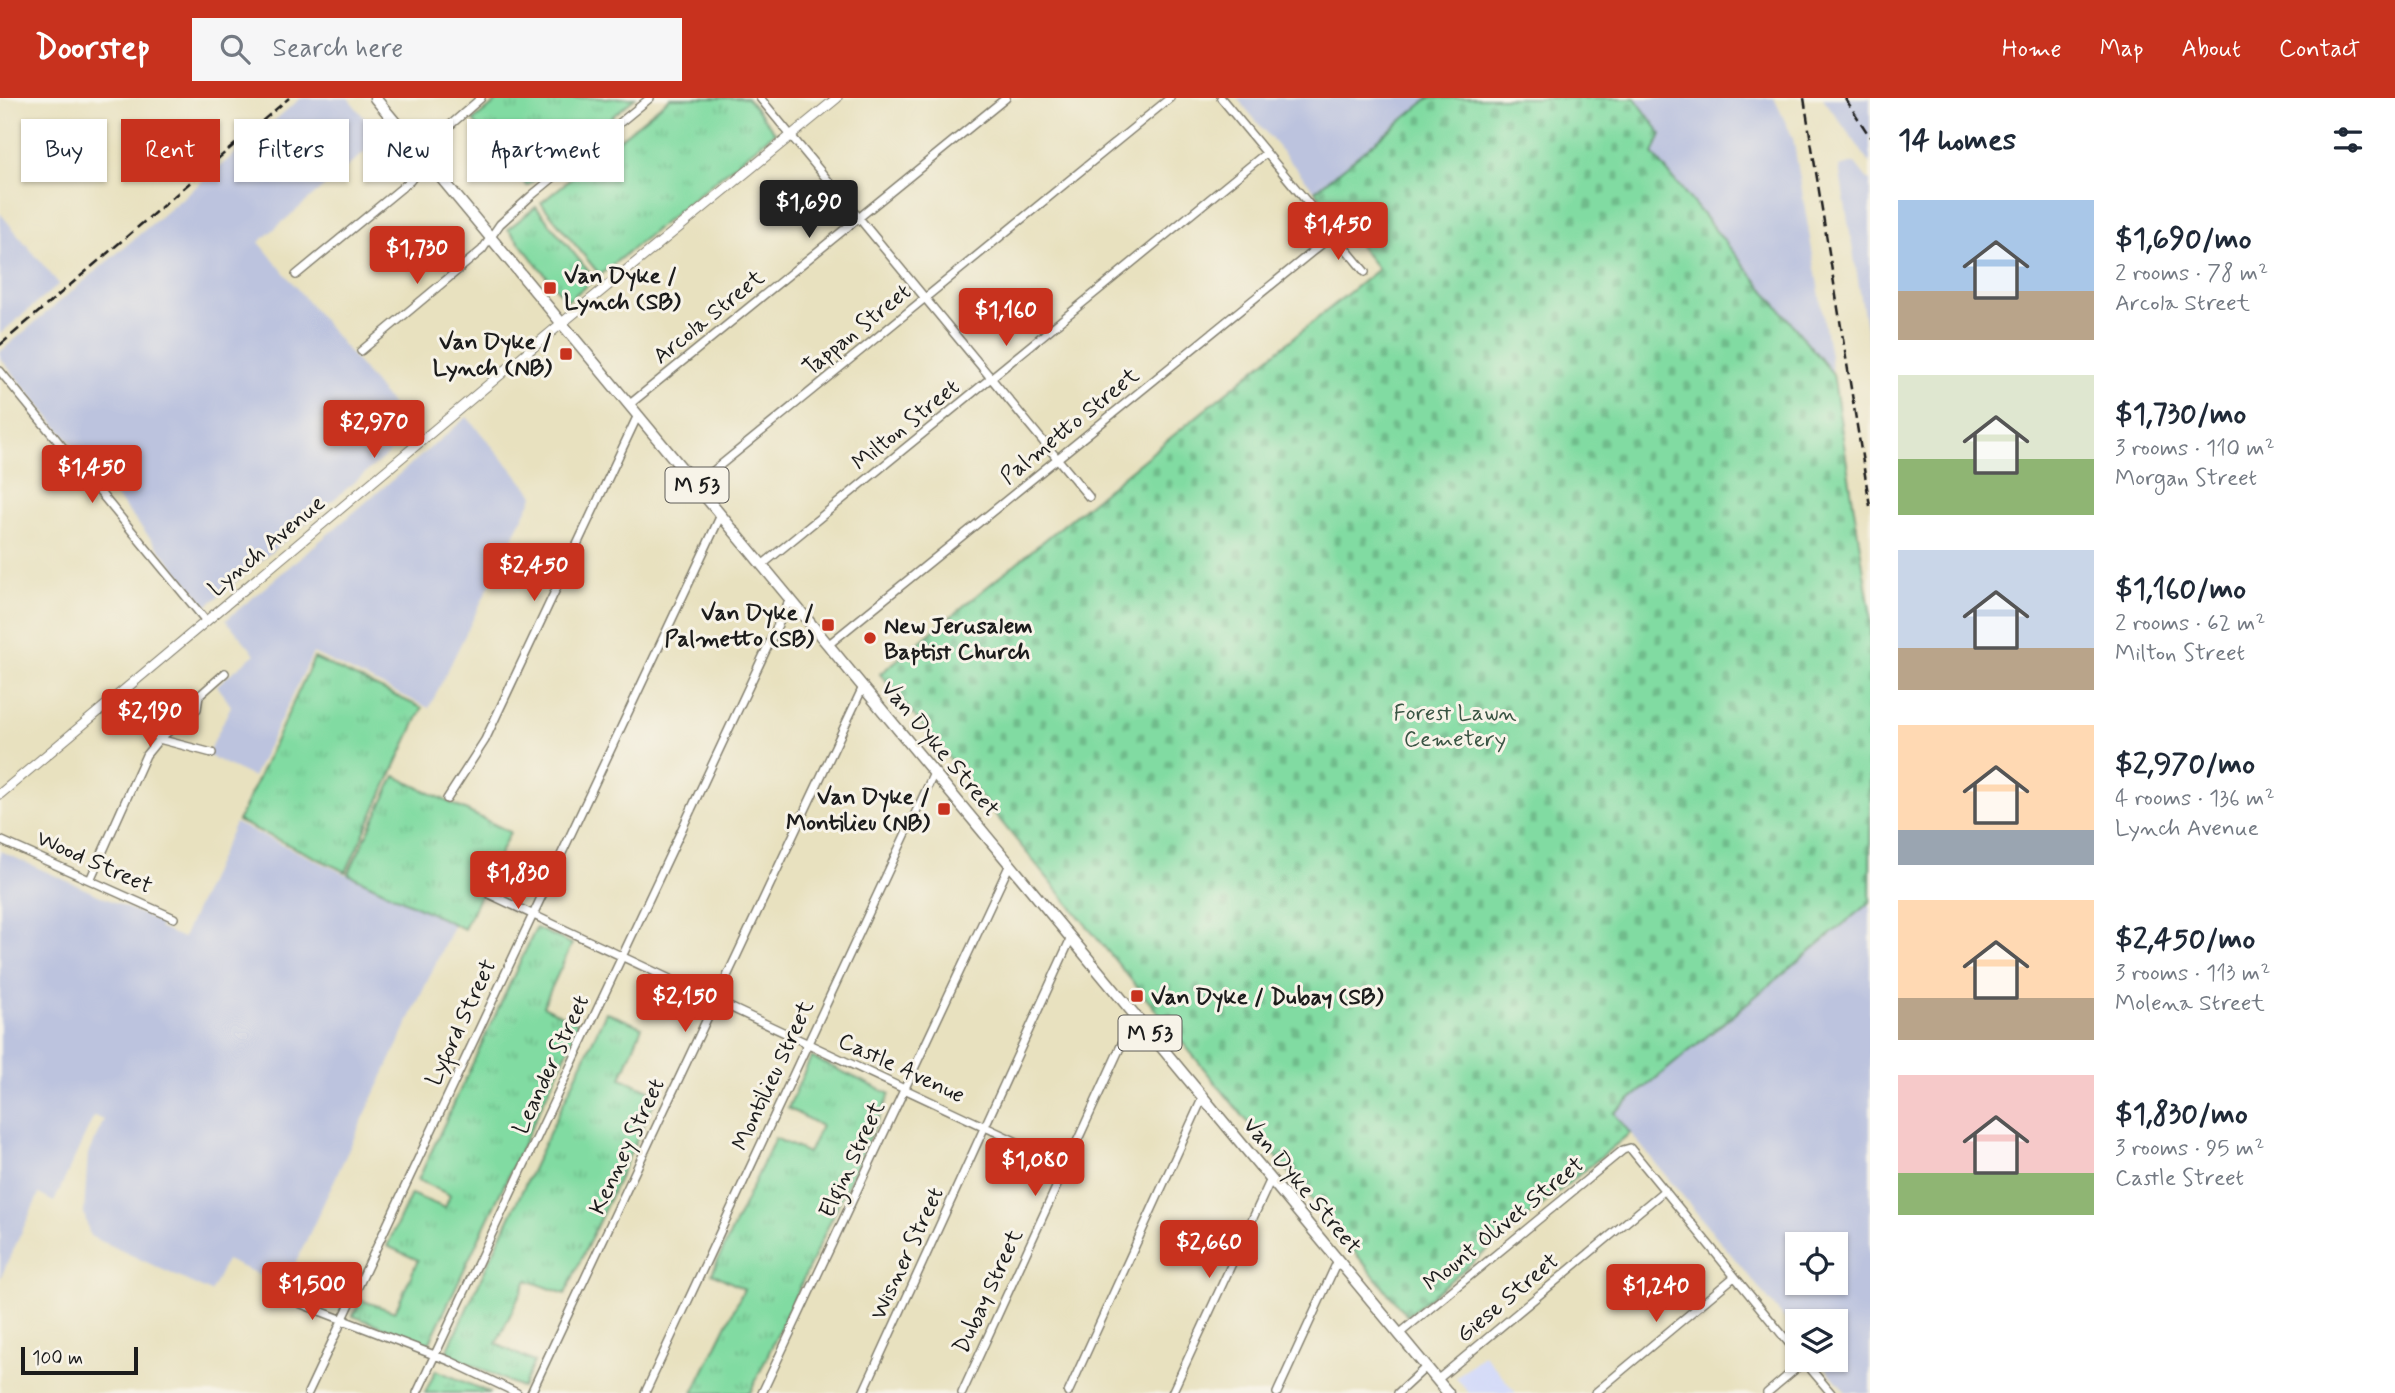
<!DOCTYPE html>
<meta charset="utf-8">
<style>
body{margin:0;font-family:Mynerve,sans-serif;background:#f6f6f7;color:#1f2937;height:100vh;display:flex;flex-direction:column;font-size:26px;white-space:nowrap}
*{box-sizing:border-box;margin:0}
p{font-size:23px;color:#747a83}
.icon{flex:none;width:38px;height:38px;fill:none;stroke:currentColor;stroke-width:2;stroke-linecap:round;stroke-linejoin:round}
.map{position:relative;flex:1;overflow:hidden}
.panel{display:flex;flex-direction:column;background:#fff;width:525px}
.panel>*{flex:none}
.guide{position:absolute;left:21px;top:21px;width:665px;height:63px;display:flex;gap:14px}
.fabs{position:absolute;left:1785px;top:1134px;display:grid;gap:14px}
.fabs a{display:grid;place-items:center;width:63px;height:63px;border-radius:0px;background:#fff;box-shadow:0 2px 5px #0004;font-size:35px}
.scale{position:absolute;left:21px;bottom:18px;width:117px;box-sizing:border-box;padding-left:7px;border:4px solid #1c1c1c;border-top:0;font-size:19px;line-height:24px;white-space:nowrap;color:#1c1c1c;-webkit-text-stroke:5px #f7f3e8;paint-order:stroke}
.price{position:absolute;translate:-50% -60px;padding:0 16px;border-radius:7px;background:#c8321e;color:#fff;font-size:23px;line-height:46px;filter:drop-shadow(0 2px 4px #0008)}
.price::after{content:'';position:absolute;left:50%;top:42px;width:21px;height:16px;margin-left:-10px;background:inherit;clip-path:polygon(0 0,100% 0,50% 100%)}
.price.selected{background:#222;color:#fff}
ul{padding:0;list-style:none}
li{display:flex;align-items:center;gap:21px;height:175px;padding:0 28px}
li span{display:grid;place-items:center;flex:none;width:196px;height:140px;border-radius:0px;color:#555}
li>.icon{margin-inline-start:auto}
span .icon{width:84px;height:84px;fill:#fffc;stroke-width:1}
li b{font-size:30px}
h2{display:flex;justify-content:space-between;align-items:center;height:84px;padding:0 28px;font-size:30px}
.pill{padding:0 24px;border-radius:0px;background:#fff;box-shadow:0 2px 5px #0004;font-size:24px;line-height:63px}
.pill.selected{background:#c8321e;color:#fff}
header{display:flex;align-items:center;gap:42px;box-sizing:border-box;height:98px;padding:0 35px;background:#c8321e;color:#fff}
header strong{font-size:33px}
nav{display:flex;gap:38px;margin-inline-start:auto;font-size:24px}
.search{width:490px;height:63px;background:#f6f6f7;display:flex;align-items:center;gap:18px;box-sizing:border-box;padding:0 24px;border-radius:0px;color:#747a83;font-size:26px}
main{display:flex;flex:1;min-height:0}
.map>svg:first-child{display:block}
.built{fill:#d2d9f9}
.industrial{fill:#bcc3de;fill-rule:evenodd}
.grass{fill:url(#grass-tufts);stroke:#4e7c5f;stroke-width:2}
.cemetery{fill:url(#cemetery-stones);stroke:#4e7c5f;stroke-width:2}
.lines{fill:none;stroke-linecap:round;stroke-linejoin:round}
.minor-casing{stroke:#827e6e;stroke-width:10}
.tertiary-casing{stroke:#827e6e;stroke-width:11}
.primary-casing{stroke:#827e6e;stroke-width:13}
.minor{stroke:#fff;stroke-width:7}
.tertiary{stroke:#fff;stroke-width:9}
.primary{stroke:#fff;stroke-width:10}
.rail{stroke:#1c1c1c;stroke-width:2.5;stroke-dasharray:10 5;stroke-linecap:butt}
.poi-dot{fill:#c8321e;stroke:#f7f3e8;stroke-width:2.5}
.labels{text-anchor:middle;stroke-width:6;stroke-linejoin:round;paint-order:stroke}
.shield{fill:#f7f3e8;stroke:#5e5c59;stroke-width:2}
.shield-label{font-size:21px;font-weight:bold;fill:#1c1c1c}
.poi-label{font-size:23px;font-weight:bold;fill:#1c1c1c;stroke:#f7f3e8;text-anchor:start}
.street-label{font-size:23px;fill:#1c1c1c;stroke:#f7f3e8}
.park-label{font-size:23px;fill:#3a5544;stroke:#f7f3e8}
</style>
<header>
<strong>Doorstep</strong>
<div class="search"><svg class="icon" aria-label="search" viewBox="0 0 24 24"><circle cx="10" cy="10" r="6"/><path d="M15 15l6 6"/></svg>Search here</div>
<nav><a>Home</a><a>Map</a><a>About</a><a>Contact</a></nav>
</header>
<main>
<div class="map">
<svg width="1870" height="1295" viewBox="0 0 1870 1295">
<defs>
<pattern id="grass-tufts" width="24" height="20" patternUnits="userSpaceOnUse" patternTransform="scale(1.75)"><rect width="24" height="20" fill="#81dba2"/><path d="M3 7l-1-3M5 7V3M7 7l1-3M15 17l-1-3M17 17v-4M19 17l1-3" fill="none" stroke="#6fbb8b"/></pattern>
<pattern id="cemetery-stones" width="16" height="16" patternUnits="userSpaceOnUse" patternTransform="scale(1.75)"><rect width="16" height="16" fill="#81dba2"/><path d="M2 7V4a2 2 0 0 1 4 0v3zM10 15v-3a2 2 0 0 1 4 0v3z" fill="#6fbb8b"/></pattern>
</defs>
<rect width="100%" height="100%" fill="#f7f3e8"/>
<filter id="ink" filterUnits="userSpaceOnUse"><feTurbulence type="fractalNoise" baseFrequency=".0143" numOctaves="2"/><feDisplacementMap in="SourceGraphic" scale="14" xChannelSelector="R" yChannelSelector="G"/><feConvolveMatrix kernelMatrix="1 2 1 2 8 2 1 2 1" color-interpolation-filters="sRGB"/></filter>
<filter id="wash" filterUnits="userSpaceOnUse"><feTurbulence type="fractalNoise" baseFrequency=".00686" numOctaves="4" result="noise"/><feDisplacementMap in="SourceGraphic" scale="28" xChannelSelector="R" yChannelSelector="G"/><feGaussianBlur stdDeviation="1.57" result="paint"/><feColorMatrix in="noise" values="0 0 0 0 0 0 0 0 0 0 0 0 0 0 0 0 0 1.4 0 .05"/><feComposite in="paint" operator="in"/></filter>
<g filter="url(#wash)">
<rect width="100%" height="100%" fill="#e8e1bf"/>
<path class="built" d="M1484,1256l32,39h-47l-13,-16z"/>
<path class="industrial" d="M301,0h47l33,40 -122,104 155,190 -207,174 -207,-248v-6z
M1237,0h192l-114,93z
M1635,0h139l19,40 40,236 -180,-220 8,-20z
M1823,0h47v66l-12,-18z
M1855,65l15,19v170l-31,-185z
M0,115l59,71 -59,50z
M467,319l67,78 -105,213 -116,-55 -60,124 -46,-22 24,-49 -14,-21 38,-31 -29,-34z
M235,725l219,101 -169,362 -59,-26 -15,32 -121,-56 -6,-23 4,-59 16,-34 -10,-4 -40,86 -15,-8 -39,85v-428l161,72 -2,5 24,10z
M1870,805v490h-23l-28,-33h17v-39h-39v13l-183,-221zM1797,1146h39v39h-39z"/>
<path class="grass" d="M501,0h134l-108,88 -54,-65z
M670,0h77l28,34 -175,143 -59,-72z
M536,109l59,72 -28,22 -59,-72z
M314,560l108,50 -76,164 -108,-51z
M395,678l115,56 -46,97 -116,-55z
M536,830l36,16 -29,62 37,18 -151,320 -76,-28 8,-16 34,12 23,-52 -31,-14 24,-52 34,14 5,-13 -32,-15z
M606,914l36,15 -21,51 37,16 -93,200 -38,-14 -31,64 38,18 -12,26 -76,-35z
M811,959l79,37 -140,299h-57l51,-104 -32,-16 63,-135 33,15 13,-27 -33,-18z
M436,1272l54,23h-65z"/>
<path class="cemetery" d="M1429,0h206l26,36 -8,20 180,220 37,237v291l-256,211 16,20 -223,183 -527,-642 498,-405 -63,-78z"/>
</g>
<g filter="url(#ink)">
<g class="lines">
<g class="minor-casing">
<path id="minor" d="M760,0l329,399
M1221,0l144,174
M296,177l114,-94 10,-13 11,-26 50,-44
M361,253l121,-101 18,-26 31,-28 119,-98
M0,273l206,250
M630,306l376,-306
M696,387l474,-387
M762,467l504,-412
M828,547l506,-411
M117,598l42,43 53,14
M447,701l38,-59 153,-325
M0,742l174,78
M90,782l56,-125 13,-16 38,-30 2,-13 26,-23
M489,796l577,271
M291,1202l159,61 67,32
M1399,1236l224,-184 7,-2 167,205
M1803,1262l28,33
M1437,1282l228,-190
M308,1295l413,-878
M417,1295l373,-794
M531,1295l332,-706
M645,1295l289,-620
M762,1295l248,-529
M863,1295l208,-455
M962,1295l173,-378
M1068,1295l135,-296
M1172,1295l99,-214
M1277,1295l61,-133
M1398,1295l28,-26
M1595,1295l139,-116
M1767,1295l37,-31"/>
</g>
<g class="tertiary-casing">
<path id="tertiary" d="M0,696l562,-471 275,-225"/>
</g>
<g class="primary-casing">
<path id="primary" d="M375,0l1073,1295"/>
</g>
<use href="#minor" class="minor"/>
<use href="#tertiary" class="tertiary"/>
<use href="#primary" class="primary"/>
<path class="rail" d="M1804,0l66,408
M1845,0l25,39
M0,247l289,-247"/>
</g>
</g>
<g class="poi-dot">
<rect x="543" y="183" width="14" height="14" rx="3.5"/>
<rect x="559" y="249" width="14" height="14" rx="3.5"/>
<rect x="821" y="520" width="14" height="14" rx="3.5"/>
<circle cx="870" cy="540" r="7"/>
<rect x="937" y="704" width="14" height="14" rx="3.5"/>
<rect x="1130" y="891" width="14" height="14" rx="3.5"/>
</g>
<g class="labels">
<g class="shield">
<rect x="665.5" y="369.5" width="63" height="35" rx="5"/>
<rect x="1118.5" y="917.5" width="63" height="35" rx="5"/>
</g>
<g class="shield-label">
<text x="697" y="394">M 53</text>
<text x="1150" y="942">M 53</text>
</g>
<g class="poi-label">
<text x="564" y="185">Van Dyke /<tspan x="564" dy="26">Lynch (SB)</tspan></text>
<text x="552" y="251" text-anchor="end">Van Dyke /<tspan x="552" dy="26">Lynch (NB)</tspan></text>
<text x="814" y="522" text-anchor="end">Van Dyke /<tspan x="814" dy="26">Palmetto (SB)</tspan></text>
<text x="884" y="535">New Jerusalem<tspan x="884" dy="26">Baptist Church</tspan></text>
<text x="930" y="706" text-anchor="end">Van Dyke /<tspan x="930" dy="26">Montilieu (NB)</tspan></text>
<text x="1151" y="906">Van Dyke / Dubay (SB)</text>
</g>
<g class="street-label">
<text transform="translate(708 218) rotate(-39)" y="8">Arcola Street</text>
<text transform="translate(856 231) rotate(-39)" y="8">Tappan Street</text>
<text transform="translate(905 326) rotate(-39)" y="8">Milton Street</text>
<text transform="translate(1069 327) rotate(-39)" y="8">Palmetto Street</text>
<text transform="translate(266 447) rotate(-40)" y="8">Lynch Avenue</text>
<text transform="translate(941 650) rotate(50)" y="8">Van Dyke Street</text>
<text transform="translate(95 763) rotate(24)" y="8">Wood Street</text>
<text transform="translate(460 924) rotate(-65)" y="8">Lyford Street</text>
<text transform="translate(550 966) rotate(-65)" y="8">Leander Street</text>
<text transform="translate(902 969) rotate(25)" y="8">Castle Avenue</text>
<text transform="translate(772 977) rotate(-65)" y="8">Montilieu Street</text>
<text transform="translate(626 1048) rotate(-65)" y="8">Kenney Street</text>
<text transform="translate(851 1061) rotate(-65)" y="8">Elgin Street</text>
<text transform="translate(1303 1087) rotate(50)" y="8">Van Dyke Street</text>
<text transform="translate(1503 1125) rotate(-39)" y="8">Mount Olivet Street</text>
<text transform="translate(906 1155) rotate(-65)" y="8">Wisner Street</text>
<text transform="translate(987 1193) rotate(-65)" y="8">Dubay Street</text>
<text transform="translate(1507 1199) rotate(-40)" y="8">Giese Street</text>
</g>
<g class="park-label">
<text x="1455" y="622">Forest Lawn<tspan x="1455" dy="26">Cemetery</tspan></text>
</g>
</g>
</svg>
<div class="fabs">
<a><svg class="icon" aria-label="locate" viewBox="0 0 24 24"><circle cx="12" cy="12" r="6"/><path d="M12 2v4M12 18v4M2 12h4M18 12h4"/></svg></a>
<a><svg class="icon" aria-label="layers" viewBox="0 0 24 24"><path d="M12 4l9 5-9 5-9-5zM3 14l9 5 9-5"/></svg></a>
</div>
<div class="scale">100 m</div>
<b class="price selected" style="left:809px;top:142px">$1,690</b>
<b class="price" style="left:1338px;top:164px">$1,450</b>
<b class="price" style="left:417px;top:188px">$1,730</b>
<b class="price" style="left:1006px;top:250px">$1,160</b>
<b class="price" style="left:374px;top:362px">$2,970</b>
<b class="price" style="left:92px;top:407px">$1,450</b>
<b class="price" style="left:534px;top:505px">$2,450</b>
<b class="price" style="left:150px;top:651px">$2,190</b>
<b class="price" style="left:518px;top:813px">$1,830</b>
<b class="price" style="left:685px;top:936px">$2,150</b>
<b class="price" style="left:1035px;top:1100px">$1,080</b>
<b class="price" style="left:1209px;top:1182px">$2,660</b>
<b class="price" style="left:312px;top:1224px">$1,500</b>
<b class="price" style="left:1656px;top:1226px">$1,240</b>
<div class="guide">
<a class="pill">Buy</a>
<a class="pill selected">Rent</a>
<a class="pill">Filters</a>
<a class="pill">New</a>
<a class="pill">Apartment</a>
</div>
</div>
<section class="panel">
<h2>14 homes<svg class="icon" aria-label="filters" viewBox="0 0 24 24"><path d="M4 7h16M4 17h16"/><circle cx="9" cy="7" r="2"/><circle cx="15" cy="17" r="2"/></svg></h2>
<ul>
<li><span style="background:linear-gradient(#a9c7e8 65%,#b9a48a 0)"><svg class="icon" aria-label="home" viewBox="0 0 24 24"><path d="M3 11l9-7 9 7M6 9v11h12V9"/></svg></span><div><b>$1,690/mo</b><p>2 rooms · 78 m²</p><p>Arcola Street</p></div></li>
<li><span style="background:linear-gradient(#dfe7d0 60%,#8fb573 0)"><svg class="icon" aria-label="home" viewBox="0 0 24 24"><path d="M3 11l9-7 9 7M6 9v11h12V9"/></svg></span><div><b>$1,730/mo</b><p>3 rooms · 110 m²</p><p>Morgan Street</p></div></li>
<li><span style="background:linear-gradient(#c9d6e8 70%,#b9a48a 0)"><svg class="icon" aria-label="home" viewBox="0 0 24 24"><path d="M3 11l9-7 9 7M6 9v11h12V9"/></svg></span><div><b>$1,160/mo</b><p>2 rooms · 62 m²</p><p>Milton Street</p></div></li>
<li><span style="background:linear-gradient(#ffd9b3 75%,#9aa5b1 0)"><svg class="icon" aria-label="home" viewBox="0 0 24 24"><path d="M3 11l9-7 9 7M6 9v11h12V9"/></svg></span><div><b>$2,970/mo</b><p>4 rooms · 136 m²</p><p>Lynch Avenue</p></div></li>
<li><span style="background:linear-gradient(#ffd9b3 70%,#b9a48a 0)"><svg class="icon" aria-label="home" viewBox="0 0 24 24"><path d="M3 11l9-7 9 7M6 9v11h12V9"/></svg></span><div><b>$2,450/mo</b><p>3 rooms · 113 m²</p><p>Molena Street</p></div></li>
<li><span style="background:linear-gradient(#f6c9c9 70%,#8fb573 0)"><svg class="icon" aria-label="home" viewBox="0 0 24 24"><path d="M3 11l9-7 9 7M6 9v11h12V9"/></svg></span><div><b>$1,830/mo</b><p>3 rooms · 95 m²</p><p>Castle Street</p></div></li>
</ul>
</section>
</main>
